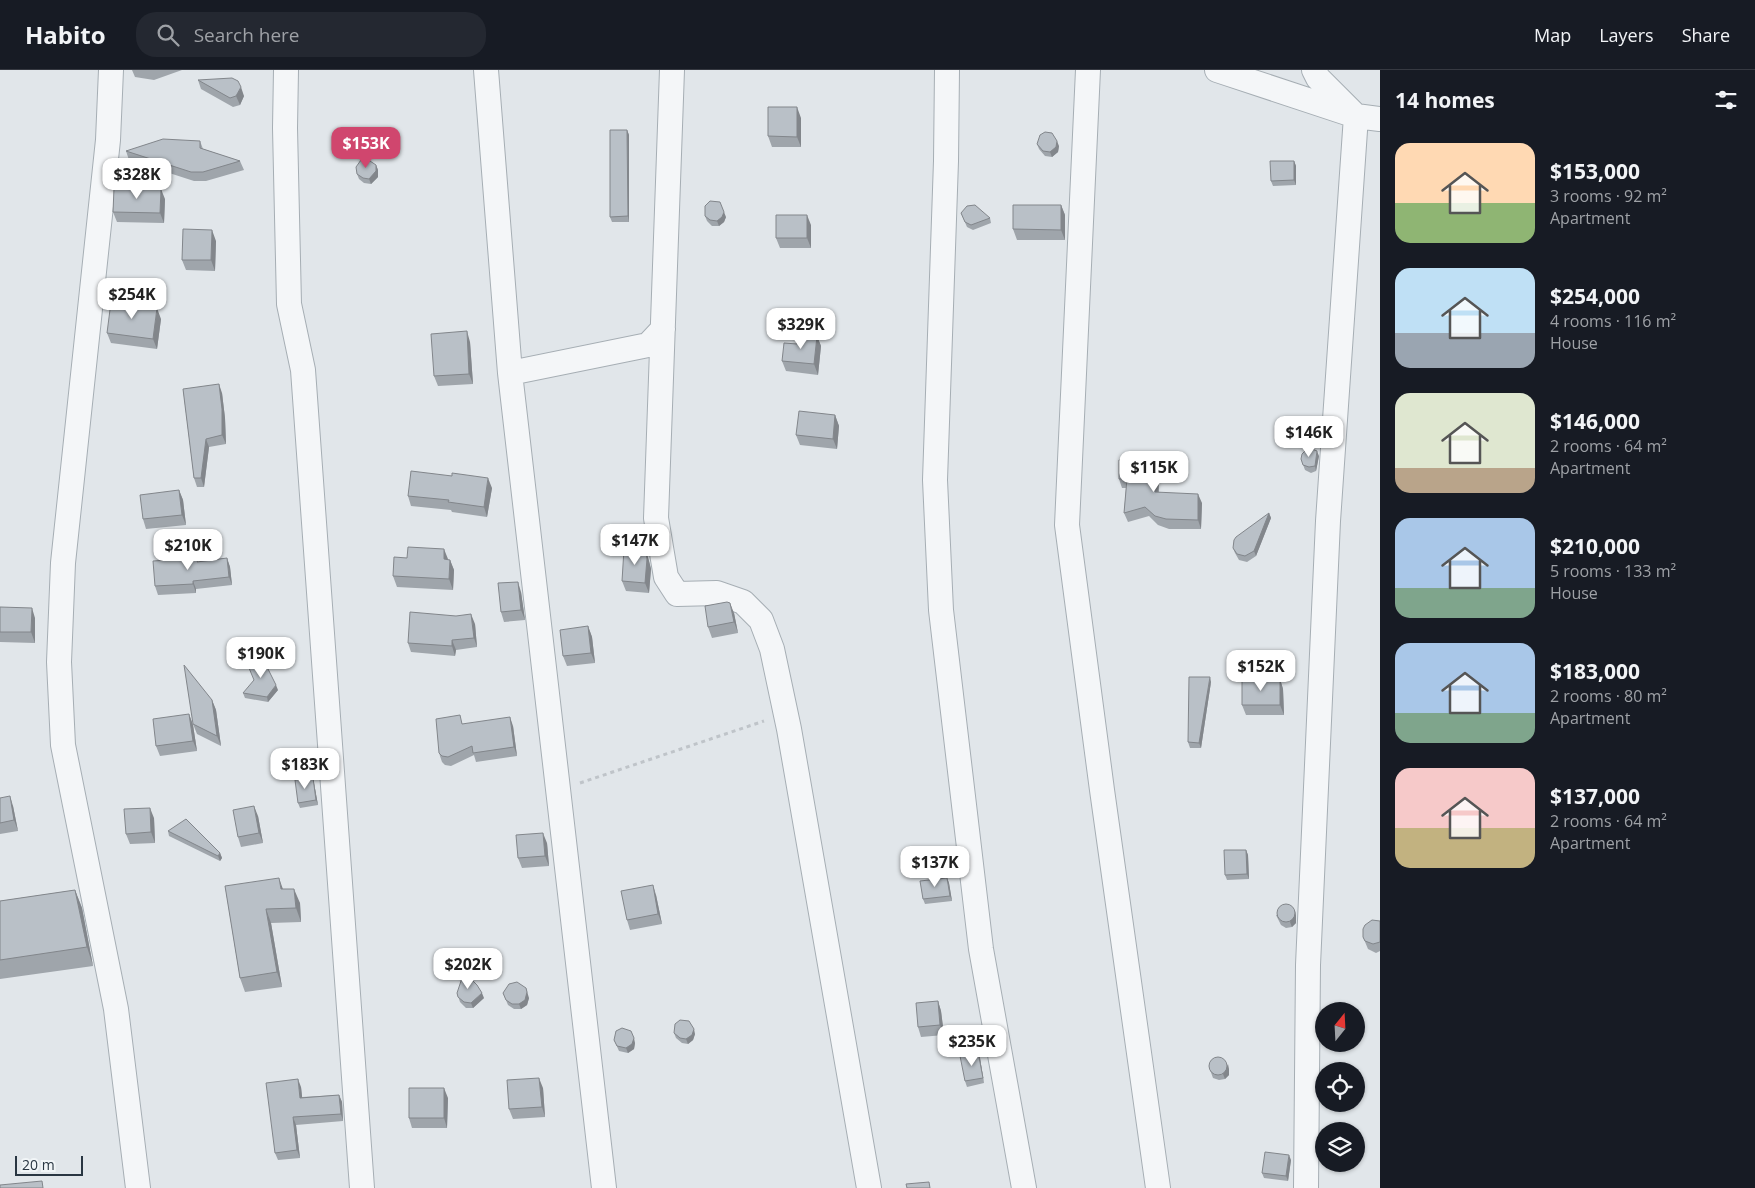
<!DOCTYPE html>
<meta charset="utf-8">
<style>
body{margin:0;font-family:"Open Sans",sans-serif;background:#242831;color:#f1f3f6;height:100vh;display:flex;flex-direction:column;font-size:19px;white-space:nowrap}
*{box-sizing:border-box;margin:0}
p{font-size:16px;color:#9ea1a6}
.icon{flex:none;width:28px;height:28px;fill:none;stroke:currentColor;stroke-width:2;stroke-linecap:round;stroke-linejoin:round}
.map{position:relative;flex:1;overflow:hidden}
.details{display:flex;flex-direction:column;background:#171b24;width:375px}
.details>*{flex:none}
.needle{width:32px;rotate:18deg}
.fabs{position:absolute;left:1315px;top:932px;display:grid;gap:10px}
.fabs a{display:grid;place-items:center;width:50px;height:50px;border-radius:50%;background:#171b24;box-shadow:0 1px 4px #0004;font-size:25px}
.scale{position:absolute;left:15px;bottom:12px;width:68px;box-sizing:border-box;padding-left:5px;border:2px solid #293642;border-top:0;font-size:14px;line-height:18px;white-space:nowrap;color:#293642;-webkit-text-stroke:4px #f1f5f7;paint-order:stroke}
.price{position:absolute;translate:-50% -42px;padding:0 11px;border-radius:10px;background:#fff;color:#222;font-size:16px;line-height:32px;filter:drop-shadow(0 1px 2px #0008)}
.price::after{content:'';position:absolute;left:50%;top:30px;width:15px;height:11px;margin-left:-8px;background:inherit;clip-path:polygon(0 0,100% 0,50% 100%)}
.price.on{background:#d0466e;color:#fff}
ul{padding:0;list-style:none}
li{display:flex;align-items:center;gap:15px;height:125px;padding:0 15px}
li span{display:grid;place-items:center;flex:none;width:140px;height:100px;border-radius:15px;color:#555}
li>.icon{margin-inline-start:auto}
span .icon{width:60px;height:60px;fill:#fffc;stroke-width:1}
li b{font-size:21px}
h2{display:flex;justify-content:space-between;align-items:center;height:60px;padding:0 15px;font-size:21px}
header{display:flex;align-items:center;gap:30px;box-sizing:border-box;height:70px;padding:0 25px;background:#171b24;border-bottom:1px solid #363941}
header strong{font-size:24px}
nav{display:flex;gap:28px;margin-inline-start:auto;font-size:18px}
.search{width:350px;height:45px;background:#242831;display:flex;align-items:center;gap:12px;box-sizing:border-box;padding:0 18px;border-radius:20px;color:#9ea1a6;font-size:19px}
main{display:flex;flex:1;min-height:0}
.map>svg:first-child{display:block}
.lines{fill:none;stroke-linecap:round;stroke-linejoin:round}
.minor-casing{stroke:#a6aeb4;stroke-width:26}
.path{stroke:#bfc4c9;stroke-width:3;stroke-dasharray:4 4;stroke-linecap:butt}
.minor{stroke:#f4f6f8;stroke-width:24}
.wall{fill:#9fa5ab}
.shaded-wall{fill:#82868b}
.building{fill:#b9c0c7;stroke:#82868b}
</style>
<header>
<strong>Habito</strong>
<div class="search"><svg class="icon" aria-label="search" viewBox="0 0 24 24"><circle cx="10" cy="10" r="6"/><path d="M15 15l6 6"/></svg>Search here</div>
<nav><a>Map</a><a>Layers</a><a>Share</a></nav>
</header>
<main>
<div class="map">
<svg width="1380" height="1118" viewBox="0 0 1380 1118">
<rect width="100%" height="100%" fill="#e1e6ea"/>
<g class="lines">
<g class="minor-casing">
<path id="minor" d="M111,0l-3,70 -45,423 -4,99 4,83 53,264 22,179
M286,0l-1,58 4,176 14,66 59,818
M486,0l24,303 94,815
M672,0l-16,448 10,59 11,17 40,-1 26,9 18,18 11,29 17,80 80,459
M947,0l-1,91 -11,319 6,130 40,339 43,239
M1088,0l-21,455 35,265 56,398
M1217,0l139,46 24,3
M510,303l138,-28 15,-16
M1306,1118l2,-223 20,-444 28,-405 -38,-38 -4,-8"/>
</g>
<path class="path" d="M580,713l184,-62"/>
<use href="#minor" class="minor"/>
</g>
<path class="wall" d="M132,0h50l-28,10 -19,-3z
M198,10l46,16 -4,9 -7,2 -32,-18z
M801,48v29h-29l-4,-11z
M627,60l2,5v87h-17l-2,-5z
M200,71l3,8 37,12 4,9 -38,11h-12l-65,-21 -3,-9z
M1037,74l22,2 -1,6 -6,5 -7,-1 -6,-7z
M1294,91l2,5v19l-23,1 -2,-5z
M376,95l2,5v7l-7,7 -7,-1 -5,-4 -2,-5z
M165,129l-1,24 -47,-1 -4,-10z
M1061,135l4,10v25h-48l-4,-11z
M961,143l29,5 1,5 -18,7 -6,-3z
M705,146l21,1 -2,5 -5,4h-7l-5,-5z
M811,155v23h-31l-4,-10z
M216,171l-1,30 -29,-1 -4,-10z
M161,249l-4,30 -46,-6 -4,-10z
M817,266l4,10 -3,29 -32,-4 -4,-10 15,-17z
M470,272l3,42 -35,2 -4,-10z
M183,319l39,4 3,25 1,26 -17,3 -5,40h-7l-3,-9z
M835,345l4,11 -2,23 -37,-4 -4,-10z
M1319,386l-3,15 -5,2 -6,-3 -4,-11z
M1159,400v22l43,11 -1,26h-32l-11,-4 -9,-9 -21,6 -4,-9 2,-25h-4l-3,-9z
M452,406l40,12 -5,29 -35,-5 -1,-2 -40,-4 -3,-10z
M179,420l4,10 3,25 -40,4 -3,-10z
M1269,443l2,5 -15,38 -9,6 -8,-2 -4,-7 -2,-5z
M646,481l3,10 2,8 -2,24 -23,-2 -4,-10z
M227,488l3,9 2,18 -36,4v4l-38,2 -3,-9 45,-25z
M448,490h2l4,10 -1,20 -56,-3 -4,-11z
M521,522l4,28 -21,2 -3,-10z
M0,537l35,11v25l-35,-1z
M734,543l4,20 -26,5 -4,-11z
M475,554l2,23 -21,3 -1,6 -44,-4 -3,-9z
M588,556l4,11 3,26 -28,3 -4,-10z
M1280,609l3,10 1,26h-38l-4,-10z
M1211,612l-10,66h-11l-2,-6z
M278,620l-10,12 -23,-4 -2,-5z
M212,630l4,10 5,36 -24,-12 -4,-10z
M189,644l4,11 4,26 -37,5 -4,-10z
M464,654l49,2 4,30 -41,6 -2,-7 -23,11 -6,-1 -3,-3 -3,-9z
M314,713l4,22 -18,3 -2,-5z
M0,728l13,8 5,25 -18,3z
M258,746l5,27 -22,4 -3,-10z
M154,748l1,25 -25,1 -4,-10z
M168,761l52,22 2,5 -2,3 -51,-25z
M547,773l2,23 -27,2 -4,-10z
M1246,780l2,5 1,24 -22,1 -2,-5z
M947,808l2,5 3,18 -27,3 -2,-5z
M225,816l58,3 17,14 1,19 -30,1 11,64 -37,5 -5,-14z
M75,820l7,18 11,58 -93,13v-78z
M656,825l6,29 -32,6 -3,-10z
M1295,841l1,5v7l-4,4 -6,1 -5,-3 -5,-10z
M1380,851v30l-4,2 -8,-4 -5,-12z
M457,923l27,5 -11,10h-7l-6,-6z
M503,923l26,5 -2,7 -6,4h-7l-6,-4z
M938,931l3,10 3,24 -23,2 -3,-10z
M674,963l21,1 -2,6 -5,4 -6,-1 -6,-5z
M614,970l21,3 -1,6 -6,4 -9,-2z
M978,982l2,6 4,25 -17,4 -2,-6z
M1209,997l20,2v6l-4,4 -6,1 -6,-2z
M301,1017l1,10 37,-2 3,7 1,19 -47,4 4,33 -22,2 -3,-7z
M543,1018l2,29 -32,2 -4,-10z
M448,1028l-1,30h-35l-3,-10z
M1291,1090l-3,21 -24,-3 -2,-5z"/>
<path class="shaded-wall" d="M241,17l3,9 -4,9 -4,-9z
M797,37l4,11v29l-4,-10z
M627,60l2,5v87l-1,-6z
M1057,71l2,5 -1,6 -6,5 -2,-5z
M1294,91l2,5v19l-2,-5z
M376,95l2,5v7l-7,7 -2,-5z
M161,119l4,10 -1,24 -4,-10z
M1061,135l4,10v25l-4,-10z
M724,142l2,5 -2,5 -5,4 -2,-5z
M807,145l4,10v23l-4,-10z
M212,160l4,11 -1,30 -4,-11z
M157,238l4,11 -4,30 -4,-10z
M467,261l3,11 3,42 -4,-10z
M817,266l4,10 -3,29 -4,-11z
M219,314l3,9 3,25 1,26 -4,-9z
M835,345l4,11 -2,23 -4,-10z
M206,369l3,8 -5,40 -3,-9z
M1317,381l2,5 -3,15 -1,-5z
M1156,391l3,9 -1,31 -3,-9z
M488,408l4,10 -5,29 -3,-10z
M179,420l4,10 3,25 -4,-10z
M1198,424l4,9 -1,26 -3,-9z
M1269,443l2,5 -15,38 -2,-5z
M444,479l4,10 -1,11 -3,-11z
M646,481l3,10 2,8 -2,24 -4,-10z
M227,488l3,9 2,18 -3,-8z
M450,490l4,10 -1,20 -4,-11z
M193,511l3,8v4l-3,-9z
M518,512l3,10 4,28 -4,-10z
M730,533l4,10 4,20 -4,-11z
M32,538l3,10v25l-4,-11z
M471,544l4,10 2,23 -3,-9z
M588,556l4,11 3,26 -4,-10z
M452,570l4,10 -1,6 -3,-10z
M1210,607l1,5 -10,66 -2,-5z
M1280,609l3,10 1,26 -4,-10z
M276,615l2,5 -10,12 -1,-5z
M212,630l4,10 5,36 -4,-10z
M189,644l4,11 4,26 -4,-10z
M510,647l3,9 4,30 -3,-9z
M313,708l1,5 4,22 -2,-5z
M10,726l3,10 5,25 -4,-11z
M254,736l4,10 5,27 -4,-10z
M150,738l4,10 1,25 -4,-11z
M543,763l4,10 2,23 -4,-10z
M1246,780l2,5 1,24 -2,-5z
M220,783l2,5 -2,3 -2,-5z
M279,808l5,14 -3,-3z
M947,808l2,5 3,18 -2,-5z
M653,815l3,10 6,29 -4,-10z
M294,819l6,14 1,19 -5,-14z
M75,820l7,18 11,58 -6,-19z
M266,839l5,14 11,64 -5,-15z
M1295,841l1,5v7l-4,4 -2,-5z
M526,918l3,10 -2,7 -6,4 -2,-5z
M482,923l2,5 -11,10 -2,-5z
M938,931l3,10 3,24 -4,-10z
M694,959l1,5 -2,6 -5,4 -2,-5z
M634,968l1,5 -1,6 -6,4 -2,-5z
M978,982l2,6 4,25 -1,-5z
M1228,994l1,5v6l-4,4 -2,-5z
M539,1008l4,10 2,29 -3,-10z
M298,1009l3,8 2,18 -3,-7z
M444,1018l4,10 -1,30 -3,-10z
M339,1025l3,7 1,19 -2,-7z
M293,1047l3,8 4,33 -3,-8z
M1289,1085l2,5 -3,21 -2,-5z"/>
<path class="building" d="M232,8l6,3 3,6 -5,9 -6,2 -32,-18z
M768,37h29v30l-29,-1z
M610,60h17l1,86 -18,1z
M1045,62l7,1 5,8 -1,6 -6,5 -7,-1 -6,-7 3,-9z
M163,69l37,2v7l40,13 -37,11h-12l-65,-21z
M367,89l9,6v6l-7,8 -6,-1 -6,-4 -1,-7 5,-7z
M1270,91h24v19l-23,1z
M114,118l47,1 -1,24 -47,-1z
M710,131l10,1 4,10 -2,5 -5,4 -7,-1 -5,-4v-10z
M975,135l15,13 -19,7 -6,-3 -4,-9 6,-7z
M1013,135h48v25l-48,-1z
M776,145h31v23h-31z
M183,159l29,1 -1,30h-29z
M111,232l46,6 -4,31 -46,-6z
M467,261l2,43 -35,2 -3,-42z
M798,264l19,2 -3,28 -32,-3 2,-18 13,1z
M219,314l3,25v26l-16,4 -5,39h-7l-11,-89z
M799,341l36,4 -2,24 -37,-4z
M1312,379l5,2 -2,15 -6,1 -6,-2 -2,-6 1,-5 4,-4z
M1119,390l37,1 -1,31 43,2v26l-32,-1 -11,-3 -10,-9 -21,6 3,-34h-8z
M411,401l41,5v-3l36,5 -4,29 -36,-5 1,-2 -41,-4z
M179,420l3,25 -39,4 -3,-24z
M1269,443l-15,38 -9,5 -8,-2 -4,-6 1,-8 2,-3z
M408,477l36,2v10l6,1 -1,19 -56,-3 1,-19 13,1z
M624,479l22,2 1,8 -2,24 -23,-2z
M199,488l-2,4 30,-4 2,19 -36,4v3l-38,2 -2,-25z
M518,512l3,28 -20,2 -3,-29z
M727,532l3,1 4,19 -26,5 -3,-21z
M0,537l32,1 -1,24h-31z
M410,542l46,4 15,-2 3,24 -22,2v6l-44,-3z
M588,556l3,27 -28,3 -3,-26z
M260,583l16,32 -9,12 -24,-4 11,-13 -5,-12z
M184,595l28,35 5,36 -24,-12z
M1189,607h21l-11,66 -11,-1z
M1242,609h38v26h-38z
M189,644l4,27 -37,5 -3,-27z
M460,645l2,9 48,-7 4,30 -41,6 -1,-7 -24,11 -6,-1 -3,-3 -3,-34z
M313,708l3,22 -18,3 -3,-23z
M10,726l4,24 -14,3v-25z
M254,736l5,27 -21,4 -5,-27z
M150,738l1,24 -25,2 -2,-25z
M186,749l34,34 -2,3 -50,-25z
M543,763l2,23 -27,2 -2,-23z
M1224,780h22l1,24 -22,1z
M279,808l2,11h13l2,19 -30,1 11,63 -37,6 -15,-92z
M947,808l3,18 -27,3 -3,-18z
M653,815l5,29 -31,6 -6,-29z
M75,820l12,57 -87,13v-59z
M1277 843a9 9 0 1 1 18 0a9 9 0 1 1-18 0Z
M1372,850l8,1v21l-7,2 -8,-3 -2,-4v-8l2,-4z
M464,902l13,13 5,8 -11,10 -7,-1 -6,-5 -1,-4z
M517,912l9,6 1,4 -2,8 -6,4h-7l-6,-4 -3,-7 6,-9z
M938,931l2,24 -22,2 -2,-24z
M680,950l9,1 5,8 -2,6 -6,4 -6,-1 -6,-5 1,-9z
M622,958l9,3 3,7 -2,6 -6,4 -9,-2 -3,-6 2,-9z
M978,982l5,26 -18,3 -5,-25z
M1209 996a9 9 0 1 1 18 0a9 9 0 1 1-18 0Z
M539,1008l3,29 -33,2 -2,-29z
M298,1009l2,19 39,-3 2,19 -48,3 4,33 -22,3 -9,-70z
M409,1018h35v30h-35z
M1265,1082l24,3 -3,21 -24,-3z
M42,1111l1,7h-43v-3z
M929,1112l1,6h-23l-1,-4z"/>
</svg>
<div class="fabs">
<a><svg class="needle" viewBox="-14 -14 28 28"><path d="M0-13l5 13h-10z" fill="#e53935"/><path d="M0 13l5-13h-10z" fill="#9ea1a6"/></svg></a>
<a><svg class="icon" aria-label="locate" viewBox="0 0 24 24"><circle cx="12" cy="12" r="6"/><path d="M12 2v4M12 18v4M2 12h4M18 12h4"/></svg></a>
<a><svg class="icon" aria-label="layers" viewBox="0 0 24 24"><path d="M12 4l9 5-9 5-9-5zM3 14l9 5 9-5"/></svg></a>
</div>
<div class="scale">20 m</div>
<b class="price on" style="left:366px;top:99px">$153K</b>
<b class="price" style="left:137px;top:130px">$328K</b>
<b class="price" style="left:132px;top:250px">$254K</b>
<b class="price" style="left:801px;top:280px">$329K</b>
<b class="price" style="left:1309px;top:388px">$146K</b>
<b class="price" style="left:1154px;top:423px">$115K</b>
<b class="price" style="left:635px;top:496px">$147K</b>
<b class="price" style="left:188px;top:501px">$210K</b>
<b class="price" style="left:261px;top:609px">$190K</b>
<b class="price" style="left:1261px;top:622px">$152K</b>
<b class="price" style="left:305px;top:720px">$183K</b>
<b class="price" style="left:935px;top:818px">$137K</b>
<b class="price" style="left:468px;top:920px">$202K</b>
<b class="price" style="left:972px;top:997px">$235K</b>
</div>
<section class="details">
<h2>14 homes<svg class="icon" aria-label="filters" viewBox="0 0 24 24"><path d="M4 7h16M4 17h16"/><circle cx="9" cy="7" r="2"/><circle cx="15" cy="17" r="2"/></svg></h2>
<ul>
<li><span style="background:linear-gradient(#ffd9b3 60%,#8fb573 0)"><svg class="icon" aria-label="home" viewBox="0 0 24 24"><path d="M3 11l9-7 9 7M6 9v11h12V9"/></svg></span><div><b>$153,000</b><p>3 rooms · 92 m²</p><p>Apartment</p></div></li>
<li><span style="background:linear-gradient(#bfe0f5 65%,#9aa5b1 0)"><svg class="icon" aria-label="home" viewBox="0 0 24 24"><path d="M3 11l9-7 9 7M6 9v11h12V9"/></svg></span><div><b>$254,000</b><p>4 rooms · 116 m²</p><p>House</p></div></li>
<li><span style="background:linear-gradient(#dfe7d0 75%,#b9a48a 0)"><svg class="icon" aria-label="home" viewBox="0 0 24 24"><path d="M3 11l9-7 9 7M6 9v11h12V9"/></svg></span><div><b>$146,000</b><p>2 rooms · 64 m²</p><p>Apartment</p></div></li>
<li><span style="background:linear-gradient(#a9c7e8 70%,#7fa58c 0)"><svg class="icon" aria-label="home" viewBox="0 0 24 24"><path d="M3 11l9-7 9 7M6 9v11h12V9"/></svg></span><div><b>$210,000</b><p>5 rooms · 133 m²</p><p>House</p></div></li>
<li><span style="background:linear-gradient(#a9c7e8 70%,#7fa58c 0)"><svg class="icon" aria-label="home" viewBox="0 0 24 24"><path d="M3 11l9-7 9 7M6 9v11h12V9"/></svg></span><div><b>$183,000</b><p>2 rooms · 80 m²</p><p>Apartment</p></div></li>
<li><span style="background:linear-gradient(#f6c9c9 60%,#c2b280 0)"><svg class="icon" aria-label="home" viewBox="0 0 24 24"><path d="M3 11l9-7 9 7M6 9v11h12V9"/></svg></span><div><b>$137,000</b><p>2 rooms · 64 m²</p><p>Apartment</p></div></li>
</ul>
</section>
</main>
